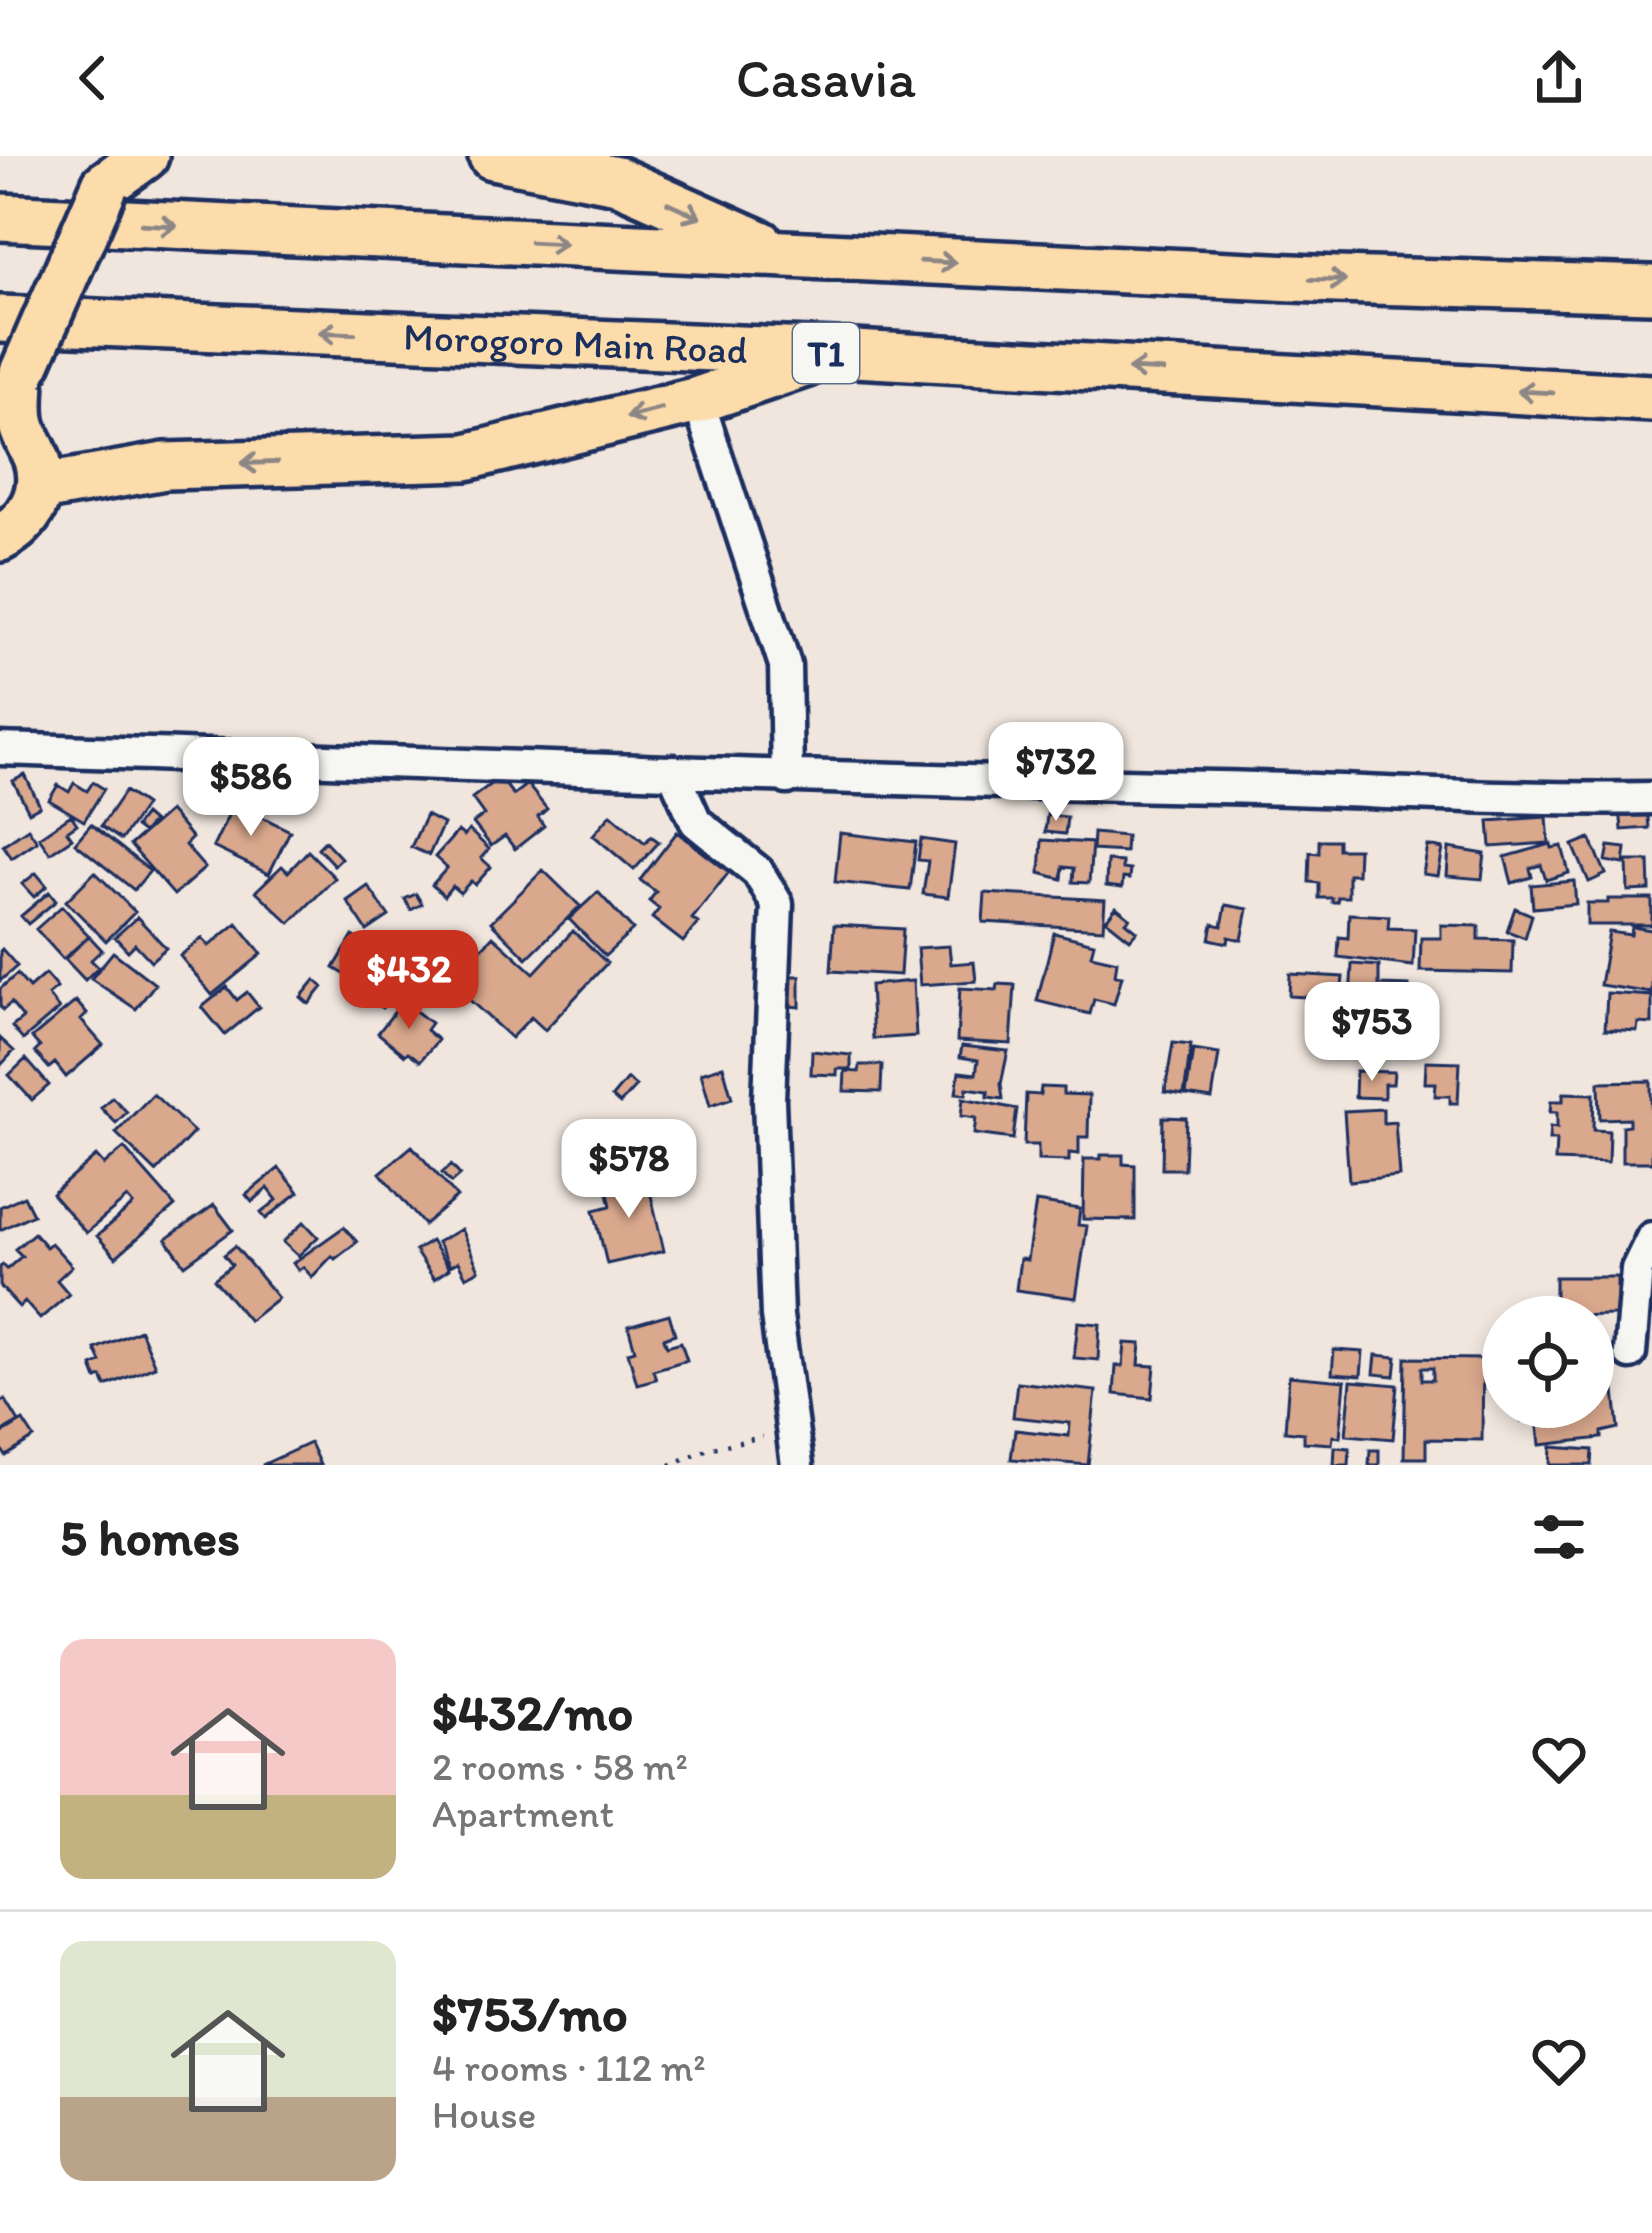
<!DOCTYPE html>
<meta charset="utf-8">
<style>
body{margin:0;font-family:Itim,sans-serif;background:#f2f2f2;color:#222;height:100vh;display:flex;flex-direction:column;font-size:45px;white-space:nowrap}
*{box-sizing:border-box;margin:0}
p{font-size:39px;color:#767676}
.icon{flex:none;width:66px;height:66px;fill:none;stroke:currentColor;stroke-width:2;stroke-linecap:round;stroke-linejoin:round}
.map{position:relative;height:1309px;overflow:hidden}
.details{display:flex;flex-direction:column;background:#fff;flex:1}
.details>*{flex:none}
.tools{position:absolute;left:1482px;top:1140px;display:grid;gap:24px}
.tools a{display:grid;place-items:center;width:132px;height:132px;border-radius:50%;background:#fff;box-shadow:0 6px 18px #0003;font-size:60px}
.price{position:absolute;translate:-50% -102px;padding:0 27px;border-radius:24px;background:#fff;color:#222;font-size:39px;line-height:78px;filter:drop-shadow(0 3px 6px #0008)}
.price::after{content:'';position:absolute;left:50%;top:72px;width:36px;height:27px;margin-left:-18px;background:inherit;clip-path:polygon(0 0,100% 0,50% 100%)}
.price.active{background:#c8321e;color:#fff}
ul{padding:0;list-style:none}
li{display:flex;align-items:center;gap:36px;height:300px;padding:0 60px}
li+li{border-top:3px solid #e0e0e0}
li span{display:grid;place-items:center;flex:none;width:336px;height:240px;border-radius:24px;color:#555}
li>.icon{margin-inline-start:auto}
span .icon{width:144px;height:144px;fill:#fffc;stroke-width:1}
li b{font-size:51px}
h2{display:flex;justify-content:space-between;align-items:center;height:144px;padding:0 60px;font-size:51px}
header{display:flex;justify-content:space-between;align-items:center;height:156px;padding:0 60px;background:#fff;font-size:54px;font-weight:600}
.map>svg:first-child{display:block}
.building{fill:#daa88d;stroke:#1b2f5e;stroke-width:3;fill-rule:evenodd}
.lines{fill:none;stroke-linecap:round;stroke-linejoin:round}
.minor-casing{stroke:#1b2f5e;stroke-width:39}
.highway-casing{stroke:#1b2f5e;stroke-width:54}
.path{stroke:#1b2f5e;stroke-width:4.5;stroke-dasharray:3 9;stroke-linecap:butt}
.minor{stroke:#f6f6f2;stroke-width:30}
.highway{stroke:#fddcac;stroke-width:45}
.highway-bridge-casing{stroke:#1b2f5e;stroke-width:54;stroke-linecap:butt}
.highway-bridge{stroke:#fddcac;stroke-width:45}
.oneway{stroke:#8c8685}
.labels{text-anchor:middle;stroke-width:9;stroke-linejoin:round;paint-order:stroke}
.shield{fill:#f6f6f2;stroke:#5d6b8a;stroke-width:3}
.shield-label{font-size:36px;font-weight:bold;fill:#1b2f5e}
.street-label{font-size:39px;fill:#1b2f5e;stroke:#f6f6f2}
</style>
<header><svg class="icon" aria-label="back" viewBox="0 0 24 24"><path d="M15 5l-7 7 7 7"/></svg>Casavia<svg class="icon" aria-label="share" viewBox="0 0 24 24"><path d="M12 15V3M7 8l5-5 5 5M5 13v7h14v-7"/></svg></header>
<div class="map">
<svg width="1652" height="1309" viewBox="0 0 1652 1309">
<rect width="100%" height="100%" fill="#f0e6de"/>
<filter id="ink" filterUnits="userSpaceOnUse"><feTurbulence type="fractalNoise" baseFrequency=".00833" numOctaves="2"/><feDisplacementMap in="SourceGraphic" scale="24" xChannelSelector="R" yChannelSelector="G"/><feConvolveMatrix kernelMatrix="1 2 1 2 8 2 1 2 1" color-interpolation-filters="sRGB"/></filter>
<g filter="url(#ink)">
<path class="building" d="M25,619l15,31 -11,6 -16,-31z
M500,621l13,18 14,-11 20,25 -9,8 6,9 -29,23 -10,-13 -14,10 -18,-23 11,-8 -12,-17z
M93,626l11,7 -20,32 -35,-21 9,-15 11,7 5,-9 13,8z
M125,635l20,14 -24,35 -20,-14z
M234,647l56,28 -21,43 -56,-27z
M1647,650l2,22 -27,2 -2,-22z
M169,655l23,27 -7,7 20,23 -31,27 -44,-50z
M611,658l34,29 6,-7 8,6 -25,28 -41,-35z
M71,659l6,9 -10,7 5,7 -22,15 -11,-16z
M144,659l8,7 -9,11 -8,-6z
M426,659l17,9 -14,31 -18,-8z
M1047,659l20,2 -2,17 -20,-2z
M1547,661l2,26 -58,4 -2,-26z
M91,668l59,47 -16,19 -59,-47z
M28,672l9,13 -25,17 -9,-13z
M469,674l20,19 -8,9 10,9 -16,18 -4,-4 -11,12 -8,-7 -8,10 -12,-11 15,-17 -12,-11 23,-26 6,5z
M677,676l52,40 -37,47 6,4 -15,19 -31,-24 7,-9 -10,-8 7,-9 -16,-12z
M840,677l76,9 -6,48 -75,-8z
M1093,677l33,3 -1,16 -33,-2z
M1590,682l16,36 -17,8 -16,-37z
M921,683l34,5 -7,53 -25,-3 5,-33 -10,-1z
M1042,684l50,3 -3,40 -16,-1 1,-14 -11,-1 -1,12 -22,-6z
M1319,684h19v9h20l-1,25h-9v23h-10l-1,5h-5v-4h-13v-15l-10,-1 1,-30 9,1z
M325,685l16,17 -7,7 -16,-17z
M1551,688l1,4 10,-2 7,27 -23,7 -5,-15 -11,3 2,9 -20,6 -7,-26z
M1428,690l15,3 -5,27 -15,-2z
M1609,690l17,2 -2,16 -18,-3z
M1449,692l36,6 -3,25 -35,-3z
M308,695l27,27 -45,45 -34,-32 26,-25 6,6z
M1107,705l15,1v7l8,1 -1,9 -6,-1 -1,10 -16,-2z
M1627,705h22l1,29 -22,1z
M543,714l37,36 -53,52 -36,-36z
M95,716l40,40 -29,29 -40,-40z
M36,717l11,13 -13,11 -12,-13z
M1574,725l2,23 -43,4 -2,-23z
M368,730l21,30 -22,15 -20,-30z
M49,736l7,9 -28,23 -7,-8z
M598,736l35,38 -28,26 -36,-37z
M985,737l120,7 -2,29 -120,-7z
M416,738l6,10 -11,6 -6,-11z
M1608,743h44v26h-65v-22h21z
M1226,749l22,4 -6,31 -13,-3 -1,6 -18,-4 3,-15 9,2z
M62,750l27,30 -26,23 -27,-30z
M1116,751l14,11 -4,4 11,9 -7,8 -24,-19z
M1515,752l17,7 -7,23 -18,-7z
M1349,758l40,2 -1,12 27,1 -2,37 -75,-9 1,-20 9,1z
M137,761l29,31 -15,13 -16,-17 -7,7 -13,-14z
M237,767l25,31 -50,41 -32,-39 22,-18 7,8z
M834,769l69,4 -3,46 -69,-4z
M1441,769l38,1v13l34,1 -1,33 -92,-2 1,-33h20z
M1632,771l20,3v63l-52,-8 9,-53 22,3z
M573,775l34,32 -62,67 -14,-13 -20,21 -61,-56 43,-46 41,37z
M1054,777l40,10 -3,12 26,6 -2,14 7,1 -8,28 -20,-5 -4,15 -53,-13z
M89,780l13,14 -11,10 7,7 -13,13 -20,-21z
M353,780l21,12 -18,33 -22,-13z
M949,790l2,18 23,-2 2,19 -56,4 -3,-37z
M384,792l29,31 -31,29 -22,-23 13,-12 -7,-7z
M2,793l15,17 -17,15v-30z
M113,796l42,32 -19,25 -45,-30z
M1352,808l27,2v19l30,1 -1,19 -58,-4z
M17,818l12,14 16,-14 12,14 -9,7 11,14 -36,31 -11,-13 11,-9 -12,-15 -8,7 -3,-4v-17z
M1290,818l53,3 -2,22 -52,-3z
M790,820h10v31l-11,-1z
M315,824l8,7 -14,17 -8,-7z
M913,825l3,55 -43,3 -3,-54z
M998,828l17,1 -4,59 -54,-3 3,-53 37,2z
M227,831l10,13 10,-8 12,15 -34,28 -23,-28z
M1607,837l45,3v28l-14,-1 -1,8 -32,-2z
M76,845l11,13 -6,6 22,25 -37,32 -11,-14 -6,5 -14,-16 5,-5 -8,-9z
M403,845l28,22 -5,7 12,10 -18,21 -12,-9 -3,3 -27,-22z
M0,882l14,13 -14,15z
M1173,887l18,2 -7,50 -19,-3z
M962,890l46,5 -7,33 2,15 -15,-2v-6l-21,-3 -1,6 -10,-1 3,-21 17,2 2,-14 -18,-3z
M1193,894l26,4 -7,45 -26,-4z
M812,895l39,4v14h-14v6l-26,-1z
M26,903l23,26 -17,15 -23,-25z
M1426,905l34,1 -2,41h-8v-7h-15l1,-13h-11z
M860,909h22l-1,27 -37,-1 1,-20 14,1z
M723,910l9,32 -22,7 -9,-32z
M1356,915l38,1 -1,12h-9v14l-29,-1z
M627,923l9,7 -16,18 -8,-7z
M1651,925l1,81h-30v-36l7,-1v-7l-29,1 -1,-37z
M1041,931l22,1v6l26,1 -1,42h-9v17l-10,-1v8l-31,-1v-15h-14l2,-51 14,1z
M1563,937l31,1 -1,36 16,1 -1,32 -53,-2 1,-21h-7l1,-13 7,1v-16h-7l1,-11h12z
M153,938l41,38 -38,40 -40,-39z
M112,941l15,15 -11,11 -15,-15z
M963,942l54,11 -4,30 -39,-5 2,-16 -15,-2z
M1383,953v14l12,-1 4,54 -50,5 -5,-70z
M1163,961l23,1 -2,51h-22z
M412,990l45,51 -33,28 -44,-52z
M124,992l51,58 -59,51 -19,-21 36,-31 -6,-7 -41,35 -34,-39 44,-38 8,9z
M1101,999h22v9l12,1v55l-52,-1 1,-60h17z
M451,1009l9,10 -9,8 -9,-10z
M279,1012l20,24 -33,27 -5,-6 16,-13 -9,-12 -16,14 -6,-7z
M646,1018l18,77 -57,13 -13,-54 17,-4 -5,-22z
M24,1040l9,18 -33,16v-23z
M1036,1046l44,7 -2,16 9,1 -11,72 -60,-8 4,-31 7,1z
M214,1049l19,25 -48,35 -19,-26z
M304,1066l14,15 -20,19 -15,-14z
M344,1071l13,15 -22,17 -3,-3 -20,21 -9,-10 -5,3 -5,-7z
M461,1073l18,41 -13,7 -8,-15 -8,4 -13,-24z
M34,1077l12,14 5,-4 21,23 -15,14 12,14 -29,25 -15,-17 -6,5 -19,-21v-19l3,-2 4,4 15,-13 -7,-7z
M431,1085l18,28 -15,10 -19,-28z
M235,1090l43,52 -29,23 -35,-42 18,-14 -8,-10z
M1555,1121h62v38l-62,1z
M669,1158l6,20 -11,4 3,8 14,-4 6,18 -34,10 3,9 -19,5 -9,-32 7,-2 -7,-24z
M1078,1166l22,2 -2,36 -24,-2z
M140,1174l15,36 -49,20 -4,-9 -5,2 -5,-13 9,-4 -6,-13z
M1125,1187l16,1 -2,21 16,1 -3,32 -38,-4 2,-28h7z
M1334,1194l29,2 -2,24 -29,-2z
M1376,1199l21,2 -2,19 -21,-2z
M1406,1202l77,1 -1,81 -56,-1v19h-22zM1422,1212h11v12h-11z
M1613,1217l6,55 -17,4v6l-62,7 -3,-26 -16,2 -1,-14h73v-32z
M1289,1220l56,5 -5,56 -7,-1 -1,8 -28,-2v-9l-19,-2z
M1351,1225l47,4 -5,54 -47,-4z
M1017,1226l79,9 -8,74 -77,-6 4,-29 54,6 1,-13 -57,-6z
M5,1243l14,23 -19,11v-31z
M23,1265l11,17 -28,18 -6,-9v-12z
M310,1287l10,22h-58z
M1335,1291l15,1 -1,17h-15z
M1551,1291l42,3 -1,15h-42z
M1370,1294h9v15h-10z"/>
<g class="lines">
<g class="minor-casing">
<path id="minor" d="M698,244l87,265 2,113
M0,593c406,13 811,30 1216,38 146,3 291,14 436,11
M673,615l23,51 62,50 19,32 -8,196 8,216 20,149
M1630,1197l7,-84 15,-31"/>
</g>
<g class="highway-casing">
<g id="highway">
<path d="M492,0l125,24 144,64"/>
<path d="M105,29l40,-29"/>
<path d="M0,61l1336,63 316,9"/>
<path id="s1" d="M0,163l836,34 816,45"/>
<path d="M40,332l125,-22 301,-9 232,-57 109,-37"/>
<path d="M0,382c29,-15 47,-45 37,-78 -4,-12 -12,-23 -15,-35 -4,-15 -1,-33 -1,-48"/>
</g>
</g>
<path class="path" d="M670,1309l38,-16 54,-12"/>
<use href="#minor" class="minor"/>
<use href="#highway" class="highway"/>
<g class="highway-bridge-casing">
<path id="highway-bridge" d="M21,221l84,-192"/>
</g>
<use href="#highway-bridge" class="highway-bridge"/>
</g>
<defs><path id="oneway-shaft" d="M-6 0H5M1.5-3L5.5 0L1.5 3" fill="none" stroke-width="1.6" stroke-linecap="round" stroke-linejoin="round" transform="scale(3)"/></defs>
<g class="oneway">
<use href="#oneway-shaft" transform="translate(684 54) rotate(24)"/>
<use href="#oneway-shaft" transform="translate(159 69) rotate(3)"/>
<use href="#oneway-shaft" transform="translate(548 87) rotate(3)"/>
<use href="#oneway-shaft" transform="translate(938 106) rotate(3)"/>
<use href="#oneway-shaft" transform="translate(1328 124) rotate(2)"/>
<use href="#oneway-shaft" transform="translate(337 177) rotate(-178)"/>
<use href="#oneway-shaft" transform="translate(1146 214) rotate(-177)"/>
<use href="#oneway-shaft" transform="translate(1535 236) rotate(-177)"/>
<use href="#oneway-shaft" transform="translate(644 257) rotate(166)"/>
<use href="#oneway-shaft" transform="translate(259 307) rotate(178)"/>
</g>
</g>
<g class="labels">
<rect class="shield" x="793" y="167" width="66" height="60" rx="9"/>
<g class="shield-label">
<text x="826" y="210">T1</text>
</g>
<g class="street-label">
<text dy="14" stroke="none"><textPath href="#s1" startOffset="576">Morogoro Main Road</textPath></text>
</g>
</g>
</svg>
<div class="tools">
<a><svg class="icon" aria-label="locate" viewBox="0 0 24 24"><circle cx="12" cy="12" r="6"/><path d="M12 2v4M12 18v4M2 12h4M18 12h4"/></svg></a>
</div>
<b class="price" style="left:1056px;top:668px">$732</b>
<b class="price" style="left:251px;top:683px">$586</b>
<b class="price active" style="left:409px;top:876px">$432</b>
<b class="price" style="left:1372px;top:928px">$753</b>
<b class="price" style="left:629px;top:1065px">$578</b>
</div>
<section class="details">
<h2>5 homes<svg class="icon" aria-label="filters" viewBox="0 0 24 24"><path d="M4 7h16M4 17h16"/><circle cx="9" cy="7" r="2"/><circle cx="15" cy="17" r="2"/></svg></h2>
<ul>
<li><span style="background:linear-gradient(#f6c9c9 65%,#c2b280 0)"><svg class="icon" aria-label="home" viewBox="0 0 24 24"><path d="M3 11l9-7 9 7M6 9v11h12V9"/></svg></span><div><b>$432/mo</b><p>2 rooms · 58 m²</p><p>Apartment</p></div><svg class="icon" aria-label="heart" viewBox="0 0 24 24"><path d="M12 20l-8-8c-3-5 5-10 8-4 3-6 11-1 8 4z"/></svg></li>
<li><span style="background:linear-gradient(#dfe7d0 65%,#b9a48a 0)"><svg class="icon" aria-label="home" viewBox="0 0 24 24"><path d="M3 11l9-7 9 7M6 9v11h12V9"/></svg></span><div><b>$753/mo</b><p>4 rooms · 112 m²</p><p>House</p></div><svg class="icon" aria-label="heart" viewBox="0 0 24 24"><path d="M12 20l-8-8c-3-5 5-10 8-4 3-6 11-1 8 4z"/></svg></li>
</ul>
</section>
